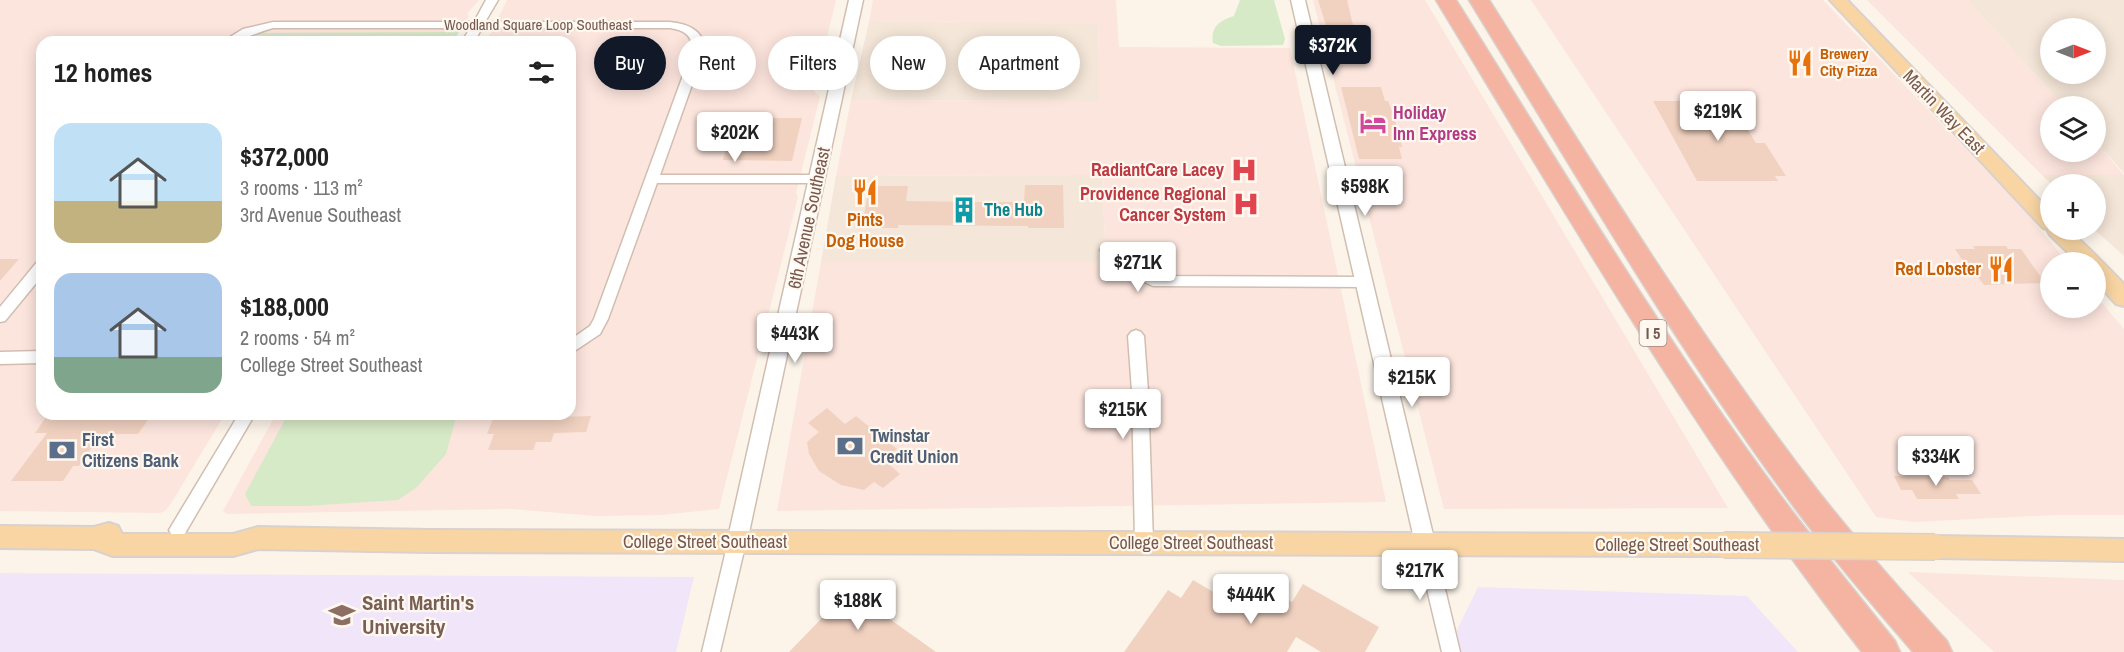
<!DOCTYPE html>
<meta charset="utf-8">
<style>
body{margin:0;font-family:"Archivo Narrow",sans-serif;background:#f6f6f6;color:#222;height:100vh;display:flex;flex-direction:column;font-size:22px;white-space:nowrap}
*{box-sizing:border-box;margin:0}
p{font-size:20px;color:#767676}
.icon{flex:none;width:33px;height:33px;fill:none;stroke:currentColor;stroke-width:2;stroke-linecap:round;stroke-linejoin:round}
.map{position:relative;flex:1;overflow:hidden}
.panel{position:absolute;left:36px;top:36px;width:540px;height:384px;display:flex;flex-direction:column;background:#fff;border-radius:18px;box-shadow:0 3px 15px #0003}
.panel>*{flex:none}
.banner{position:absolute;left:594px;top:36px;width:570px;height:54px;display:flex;gap:12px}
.needle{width:39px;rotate:90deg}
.controls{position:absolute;left:2040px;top:18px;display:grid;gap:12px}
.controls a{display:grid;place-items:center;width:66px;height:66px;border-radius:50%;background:#fff;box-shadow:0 3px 15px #0003;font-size:30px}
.price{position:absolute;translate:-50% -51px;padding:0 14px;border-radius:6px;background:#fff;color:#222;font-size:20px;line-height:39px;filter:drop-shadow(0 2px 3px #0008)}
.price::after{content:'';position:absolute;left:50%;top:36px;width:18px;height:14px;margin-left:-9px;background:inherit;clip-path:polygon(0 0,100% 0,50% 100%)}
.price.current{background:#111827;color:#fff}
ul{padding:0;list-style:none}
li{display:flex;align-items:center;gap:18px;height:150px;padding:0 18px}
li span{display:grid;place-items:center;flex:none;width:168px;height:120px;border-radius:18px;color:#555}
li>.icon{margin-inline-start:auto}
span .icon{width:72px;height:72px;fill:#fffc;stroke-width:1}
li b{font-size:26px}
h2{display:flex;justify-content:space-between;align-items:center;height:72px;padding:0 18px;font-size:26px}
.pill{padding:0 21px;border-radius:27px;background:#fff;box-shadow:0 3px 15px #0003;font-size:21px;line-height:54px}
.pill.current{background:#111827;color:#fff}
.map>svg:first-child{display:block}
.residential{fill:#f4e6d8;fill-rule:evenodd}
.commercial{fill:#fce5dd}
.education{fill:#f1e6f9}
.green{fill:#d7eac7}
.building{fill:#f1d2c1}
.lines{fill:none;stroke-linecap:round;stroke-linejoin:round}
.minor-casing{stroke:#d1beb1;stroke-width:3}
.tertiary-casing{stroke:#d1beb1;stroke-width:3}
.primary-casing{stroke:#d9d1cd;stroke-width:4}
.motorway-casing{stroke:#d9d1cd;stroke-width:3}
.minor{fill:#fff;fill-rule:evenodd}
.tertiary{fill:#fff;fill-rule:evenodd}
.primary{fill:#f9d5a4;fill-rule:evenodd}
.motorway{fill:#f5b3a2;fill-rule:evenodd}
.primary-bridge-casing{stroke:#d9d1cd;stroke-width:28;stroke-linecap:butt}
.primary-bridge{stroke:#f9d5a4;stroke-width:25}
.labels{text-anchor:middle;stroke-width:4.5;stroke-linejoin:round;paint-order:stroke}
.far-street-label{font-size:15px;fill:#775a4d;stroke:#fff8f0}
.far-food-label{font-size:15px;font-weight:bold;fill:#c56008;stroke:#fff8f0;text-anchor:start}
.shield{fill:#fff8f0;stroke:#a0897e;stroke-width:1.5}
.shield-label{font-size:16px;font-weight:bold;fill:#775a4d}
.street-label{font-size:18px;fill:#775a4d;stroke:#fff8f0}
.hotel-label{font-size:18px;font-weight:bold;fill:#b23c85;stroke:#fff8f0;text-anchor:start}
.health-label{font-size:18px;font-weight:bold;fill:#be3a42;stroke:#fff8f0;text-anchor:end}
.culture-label{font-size:18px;font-weight:bold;fill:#0d838f;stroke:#fff8f0;text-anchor:start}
.food-label{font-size:18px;font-weight:bold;fill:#c56008;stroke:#fff8f0}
.service-label{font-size:18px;font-weight:bold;fill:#4e5e75;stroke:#fff8f0;text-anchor:start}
.near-education-label{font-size:21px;font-weight:bold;fill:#785e54;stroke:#fff8f0;text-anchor:start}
</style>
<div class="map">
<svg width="2124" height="652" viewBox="0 0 2124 652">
<rect width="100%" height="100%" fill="#fcf4e9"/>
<path class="residential" d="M1967,0h157v173l-28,-31v-36h-32zM2050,28h46v46h-46z
M869,22l229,1 2,78 -249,-1z
M1102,175l4,87h-285l15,-86z
M2042,175h82v81l-29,-26 1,-46h-45z"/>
<path class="commercial" d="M0,0h479l-12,14 2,2 -16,26h-411v372h183l-53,88 -7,9 -5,2 -160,-2z
M507,0h329l-22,91 6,6 -24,96 2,4 -79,312 -58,6 -66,1 -84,-7 -284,5 -4,-3 53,-97h294v-372h-84z
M873,0h243l3,47 171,1 96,454 -609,9 44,-249h285l-4,-87 -266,1 15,-76 248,1 -1,-77 -229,-2z
M1313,0h112l303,508 -284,1z
M1531,0h292l203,212 41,50h-17v46h46v-12l28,33v186h-68l-142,7 -38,-5z
M1867,0h100l97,106h-14v46h46v-10l28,33h-82z
M1908,572l216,8v72h-130z"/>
<path class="education" d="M0,573l694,4 -18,75h-676z
M1478,587l269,9 51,56h-345l-2,-10z"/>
<path class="green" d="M1240,0h34l11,39 -2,6 -62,1 -8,-3c-3,-16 7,-23 21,-27z
M459,32l-7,10h-209l19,-9z
M288,414h169l-11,40 -30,34 -18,12 -92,6h-55l-6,-12z"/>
<path class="building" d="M1318,0h29l9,38h-26z
M1341,87h40l4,14h3l6,15 8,31h-3l3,12h-43z
M1653,101h77l26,42h9l21,33h-11l3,5h-81z
M735,118h67l-10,43 -69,-1z
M1025,185h38l1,43h-36v-2l-130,-1v3h-36l7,-42h39l-2,15 74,1h44z
M1973,246h33l2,3h13l24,34 -61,2 -7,-9h-8l-8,-12h4l-10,-15h20z
M0,259h19l-19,22z
M827,408l18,16 11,-8 41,33 -13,11 16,14 -17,14 -9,-6 -10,8 -23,-5 -22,-14 -10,-17 -2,-12 12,-10 -11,-9z
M58,414h63l-2,3h31l-12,17h-37l-22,32h-6l-10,15h-52l36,-48h-12l11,-16h10z
M495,414h66l-1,3 31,-1 -5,16 -32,1 -3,9h-15l-3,8h-45l6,-16h-7z
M1894,476l54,1 2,3h22l9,14h-25l3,5h-42l-5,-9h-11z
M1193,580l58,34 17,-26 24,14 11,-18 76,43 -14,25h-44l-25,-15 -9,15h-163l44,-62 13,8z
M849,590l87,62h-147z"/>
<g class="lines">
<g class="minor-casing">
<path id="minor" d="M486,0h12l-13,22h185c17,2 32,7 35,26l-45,127h157l7,4 -7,4h-160l-49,136 -8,15 -30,20v-14l20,-14 4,-7 99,-271c-2,-14 -10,-18 -23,-20h-188l-8,14h-12l8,-14h-197c-18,5 -33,14 -51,14l21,-13 30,-7h201z
M1107,245l32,5 10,21 5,5 209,1 7,5 -7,5 -210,-1 -13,-6 -11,-22 -27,-5 -2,-3 2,-3z
M42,261v15l-37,45 -5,1v-15l37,-45z
M1136,330l5,2 3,4 4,55 5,151 -3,5 -6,3 -6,-3 -3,-5 -3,-151 -4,-55 3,-4z
M42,351v12l-42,1v-12z
M239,414h16l-71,121 -6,2 -6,-2 -3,-5 3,-5z
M737,534l6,3 3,5 -26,110h-18l26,-110 3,-5z
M1425,535l6,3 3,5 26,109h-18l-26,-109 3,-5z"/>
</g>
<g class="tertiary-casing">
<path id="tertiary" d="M849,0h14l-116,542 -3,6 -7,3 -7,-3 -3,-6z
M1291,0h14l130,543 -3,6 -7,3 -7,-3 -3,-6z"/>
</g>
<g class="primary-casing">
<path id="primary" d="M1830,0h17l203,211v19h19c20,18 36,35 55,54v22l-8,-2 -20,-22v-20h-18l-28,-27 -3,-6 -4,-1z
M109,523l9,3 4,8h111l25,-7 172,3 1294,4 9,3 4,8 -4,8 -9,3 -1294,-4 -172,-3 -25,7h-120l-19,-7 -94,-1v-22l94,1z
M1935,536l189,3v22l-189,-3 -9,-3 -4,-8 4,-8z"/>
</g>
<g class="motorway-casing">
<path id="motorway" d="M1436,0h20c103,164 203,331 318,487 39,53 80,103 121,154l5,11h-38c-160,-205 -291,-430 -426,-652z
M1469,0h20c105,166 208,334 328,490 41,52 85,102 130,151l5,11h-39c-40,-47 -81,-94 -118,-144 -120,-162 -221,-337 -326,-508z"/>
</g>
<use href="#minor" class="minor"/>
<use href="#tertiary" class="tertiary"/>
<use href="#primary" class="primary"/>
<use href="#motorway" class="motorway"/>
<g class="primary-bridge-casing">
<path id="primary-bridge" d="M1724,545l211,2"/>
</g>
<use href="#primary-bridge" class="primary-bridge"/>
</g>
<defs>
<g id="restaurant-bare" transform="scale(2.07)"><path d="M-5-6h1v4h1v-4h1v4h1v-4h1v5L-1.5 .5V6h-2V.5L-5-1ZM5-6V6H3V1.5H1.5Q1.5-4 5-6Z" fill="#e8710a" stroke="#fff8f0" stroke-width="2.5" paint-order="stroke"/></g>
<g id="hotel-bare" transform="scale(2.07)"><path d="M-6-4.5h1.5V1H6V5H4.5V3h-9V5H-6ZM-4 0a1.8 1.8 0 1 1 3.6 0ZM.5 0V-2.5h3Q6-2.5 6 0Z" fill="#d1479c" stroke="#fff8f0" stroke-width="2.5" paint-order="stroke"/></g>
<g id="hospital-bare" transform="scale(2.07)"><path d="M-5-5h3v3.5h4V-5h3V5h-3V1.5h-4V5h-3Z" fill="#e0444e" stroke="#fff8f0" stroke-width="2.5" paint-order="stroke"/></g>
<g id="building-bare" transform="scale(2.07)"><path d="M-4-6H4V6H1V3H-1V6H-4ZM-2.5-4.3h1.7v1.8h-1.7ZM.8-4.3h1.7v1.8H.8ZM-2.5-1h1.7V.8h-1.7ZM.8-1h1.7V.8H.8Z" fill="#0f9aa8" stroke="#fff8f0" stroke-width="2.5" paint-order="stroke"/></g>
<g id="bank-bare" transform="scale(2.07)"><path d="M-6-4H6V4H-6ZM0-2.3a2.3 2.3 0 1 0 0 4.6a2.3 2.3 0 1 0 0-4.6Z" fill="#5c6f8a" stroke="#fff8f0" stroke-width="2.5" paint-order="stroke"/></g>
<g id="university-bare" transform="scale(2.07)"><path d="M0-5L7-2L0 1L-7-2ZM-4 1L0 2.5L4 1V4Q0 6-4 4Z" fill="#8d6e63" stroke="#fff8f0" stroke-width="2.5" paint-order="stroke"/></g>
</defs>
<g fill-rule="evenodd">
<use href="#restaurant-bare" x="1800" y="63"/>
<use href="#hotel-bare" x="1373" y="123"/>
<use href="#hospital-bare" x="1244" y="170"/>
<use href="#restaurant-bare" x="865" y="192"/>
<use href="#hospital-bare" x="1246" y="204"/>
<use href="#building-bare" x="964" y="210"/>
<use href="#restaurant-bare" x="2001" y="269"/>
<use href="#bank-bare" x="850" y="446"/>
<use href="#bank-bare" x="62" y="450"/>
<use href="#university-bare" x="342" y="615"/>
</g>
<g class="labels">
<g class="far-street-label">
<text x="538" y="30">Woodland Square Loop Southeast</text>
</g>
<g class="far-food-label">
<text x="1820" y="59">Brewery<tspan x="1820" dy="17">City Pizza</tspan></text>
</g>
<rect class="shield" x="1639.5" y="320" width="27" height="26" rx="4.5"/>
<g class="shield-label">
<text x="1653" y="339">I 5</text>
</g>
<g class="street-label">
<text transform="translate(1944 112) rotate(46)" y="6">Martin Way East</text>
<text transform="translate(809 218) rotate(-78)" y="6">6th Avenue Southeast</text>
<text x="705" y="548">College Street Southeast</text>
<text x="1191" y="549">College Street Southeast</text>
<text x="1677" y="551">College Street Southeast</text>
</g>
<g class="hotel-label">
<text x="1393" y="119">Holiday<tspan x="1393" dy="21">Inn Express</tspan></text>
</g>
<g class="health-label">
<text x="1224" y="176">RadiantCare Lacey</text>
<text x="1226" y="200">Providence Regional<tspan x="1226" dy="21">Cancer System</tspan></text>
</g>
<g class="culture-label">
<text x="984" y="216">The Hub</text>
</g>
<g class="food-label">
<text x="865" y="226">Pints<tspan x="865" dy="21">Dog House</tspan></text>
<text x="1981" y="275" text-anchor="end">Red Lobster</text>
</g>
<g class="service-label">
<text x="870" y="442">Twinstar<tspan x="870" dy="21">Credit Union</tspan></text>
<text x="82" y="446">First<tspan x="82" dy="21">Citizens Bank</tspan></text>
</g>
<g class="near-education-label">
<text x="362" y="610">Saint Martin's<tspan x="362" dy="24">University</tspan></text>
</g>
</g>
</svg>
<div class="controls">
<a><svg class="needle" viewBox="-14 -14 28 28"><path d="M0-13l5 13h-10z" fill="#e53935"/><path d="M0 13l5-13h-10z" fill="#767676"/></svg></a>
<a><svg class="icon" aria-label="layers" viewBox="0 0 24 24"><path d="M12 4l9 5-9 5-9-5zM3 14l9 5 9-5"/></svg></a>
<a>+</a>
<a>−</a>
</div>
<b class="price current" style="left:1333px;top:76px">$372K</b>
<b class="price" style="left:1718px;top:142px">$219K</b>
<b class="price" style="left:735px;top:163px">$202K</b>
<b class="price" style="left:1365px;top:217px">$598K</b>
<b class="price" style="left:1138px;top:293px">$271K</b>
<b class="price" style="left:795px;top:364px">$443K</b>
<b class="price" style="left:1412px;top:408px">$215K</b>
<b class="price" style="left:1123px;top:440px">$215K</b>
<b class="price" style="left:1936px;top:487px">$334K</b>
<b class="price" style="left:1420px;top:601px">$217K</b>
<b class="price" style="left:1251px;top:625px">$444K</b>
<b class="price" style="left:858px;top:631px">$188K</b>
<div class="banner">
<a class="pill current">Buy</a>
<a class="pill">Rent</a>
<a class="pill">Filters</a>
<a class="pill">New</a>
<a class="pill">Apartment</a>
</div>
<section class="panel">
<h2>12 homes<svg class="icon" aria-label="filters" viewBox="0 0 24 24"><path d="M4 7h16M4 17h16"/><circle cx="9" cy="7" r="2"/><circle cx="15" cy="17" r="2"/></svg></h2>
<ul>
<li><span style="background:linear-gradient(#bfe0f5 65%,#c2b280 0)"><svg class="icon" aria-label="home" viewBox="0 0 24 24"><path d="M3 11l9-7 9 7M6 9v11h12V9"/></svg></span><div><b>$372,000</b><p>3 rooms · 113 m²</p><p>3rd Avenue Southeast</p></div></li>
<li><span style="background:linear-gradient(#a9c7e8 70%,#7fa58c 0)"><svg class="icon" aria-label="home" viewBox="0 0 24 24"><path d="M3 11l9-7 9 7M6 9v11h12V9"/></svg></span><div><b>$188,000</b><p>2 rooms · 54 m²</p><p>College Street Southeast</p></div></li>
</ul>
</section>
</div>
